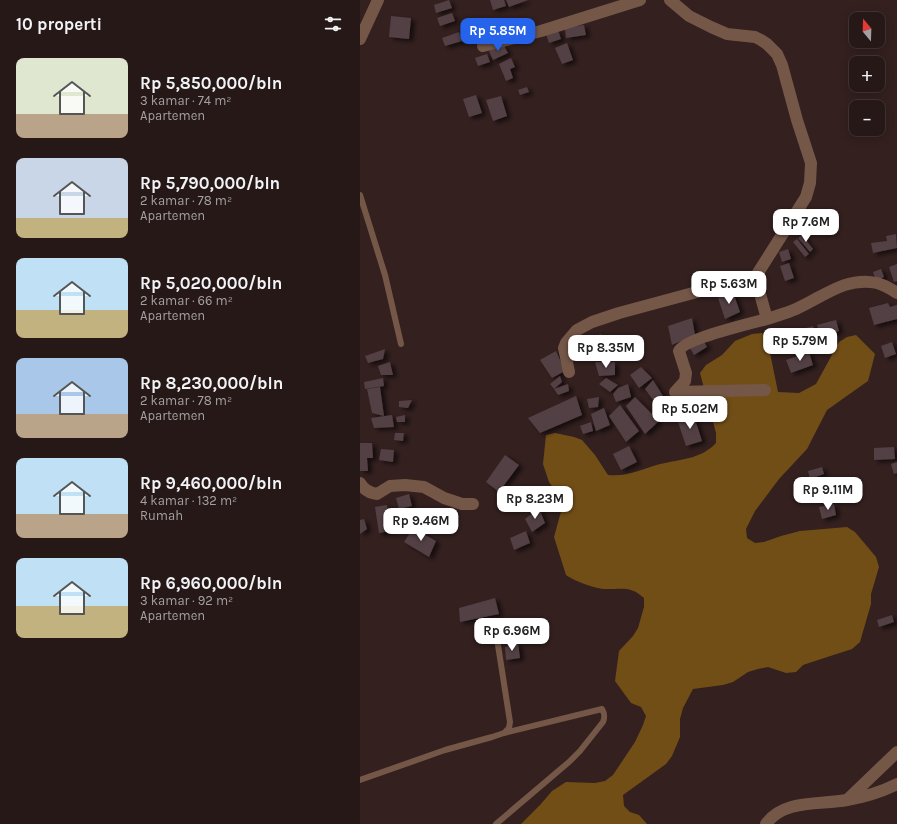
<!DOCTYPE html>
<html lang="id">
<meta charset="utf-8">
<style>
body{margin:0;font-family:Karla,sans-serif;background:#322524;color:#f1f3f6;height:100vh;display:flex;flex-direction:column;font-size:15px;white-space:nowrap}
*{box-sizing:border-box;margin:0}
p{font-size:13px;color:#a4a0a1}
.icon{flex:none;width:22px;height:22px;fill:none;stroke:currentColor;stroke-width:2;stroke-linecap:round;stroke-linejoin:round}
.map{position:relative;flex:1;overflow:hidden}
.panel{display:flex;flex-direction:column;background:#261817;width:360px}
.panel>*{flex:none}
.needle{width:26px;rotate:341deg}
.tools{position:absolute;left:489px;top:12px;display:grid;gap:8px}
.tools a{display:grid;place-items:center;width:36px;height:36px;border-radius:8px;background:#261817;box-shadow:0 2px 10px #0003,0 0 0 1px #423736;font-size:20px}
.price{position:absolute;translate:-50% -34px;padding:0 9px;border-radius:8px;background:#fff;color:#222;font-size:13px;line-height:26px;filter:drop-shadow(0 1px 2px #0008)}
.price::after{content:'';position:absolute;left:50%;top:24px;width:12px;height:9px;margin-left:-6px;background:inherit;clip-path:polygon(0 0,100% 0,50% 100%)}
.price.active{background:#2563eb;color:#fff}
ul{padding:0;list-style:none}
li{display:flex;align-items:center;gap:12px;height:100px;padding:0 16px}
li span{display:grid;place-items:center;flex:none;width:112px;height:80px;border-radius:8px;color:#555}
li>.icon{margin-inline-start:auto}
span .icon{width:48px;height:48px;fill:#fffc;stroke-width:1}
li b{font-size:17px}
h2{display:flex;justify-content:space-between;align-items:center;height:48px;padding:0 16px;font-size:17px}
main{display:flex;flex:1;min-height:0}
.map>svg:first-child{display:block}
.forest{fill:#724e17}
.building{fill:#533f45;filter:url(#shadow)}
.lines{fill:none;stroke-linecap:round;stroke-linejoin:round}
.lane{stroke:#755747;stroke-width:6}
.street{stroke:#755747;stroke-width:12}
</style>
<main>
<section class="panel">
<h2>10 properti<svg class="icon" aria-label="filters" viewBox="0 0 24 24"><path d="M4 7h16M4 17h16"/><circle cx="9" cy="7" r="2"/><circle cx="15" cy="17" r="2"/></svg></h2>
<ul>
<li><span style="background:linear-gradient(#dfe7d0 70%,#b9a48a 0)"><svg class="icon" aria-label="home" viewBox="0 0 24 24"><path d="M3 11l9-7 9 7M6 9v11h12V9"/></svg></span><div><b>Rp 5,850,000/bln</b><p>3 kamar · 74 m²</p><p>Apartemen</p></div></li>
<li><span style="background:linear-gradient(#c9d6e8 75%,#c2b280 0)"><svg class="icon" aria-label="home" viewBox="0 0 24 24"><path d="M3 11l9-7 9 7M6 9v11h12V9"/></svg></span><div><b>Rp 5,790,000/bln</b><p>2 kamar · 78 m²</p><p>Apartemen</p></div></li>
<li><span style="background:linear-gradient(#bfe0f5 65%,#c2b280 0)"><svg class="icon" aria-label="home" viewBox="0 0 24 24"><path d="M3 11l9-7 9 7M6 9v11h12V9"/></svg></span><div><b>Rp 5,020,000/bln</b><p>2 kamar · 66 m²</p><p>Apartemen</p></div></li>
<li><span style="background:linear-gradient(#a9c7e8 70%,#b9a48a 0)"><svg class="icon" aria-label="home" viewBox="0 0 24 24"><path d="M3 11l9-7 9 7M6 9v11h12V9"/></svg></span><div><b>Rp 8,230,000/bln</b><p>2 kamar · 78 m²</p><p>Apartemen</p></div></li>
<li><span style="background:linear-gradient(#bfe0f5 70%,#b9a48a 0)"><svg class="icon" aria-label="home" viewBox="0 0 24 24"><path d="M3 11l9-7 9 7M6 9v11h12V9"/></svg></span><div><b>Rp 9,460,000/bln</b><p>4 kamar · 132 m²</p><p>Rumah</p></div></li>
<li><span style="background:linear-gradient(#bfe0f5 60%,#c2b280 0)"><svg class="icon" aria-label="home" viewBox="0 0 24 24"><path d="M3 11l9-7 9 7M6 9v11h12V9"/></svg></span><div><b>Rp 6,960,000/bln</b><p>3 kamar · 92 m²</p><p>Apartemen</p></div></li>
</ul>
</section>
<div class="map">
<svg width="537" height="824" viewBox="0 0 537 824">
<defs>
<filter id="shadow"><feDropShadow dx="4" dy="2.5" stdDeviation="2" flood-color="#0009"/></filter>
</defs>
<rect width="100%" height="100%" fill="#33201f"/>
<path class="forest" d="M402,333l6,10 10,49 21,1 17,-9 23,-42 8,-5 9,-2 19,19 -7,27 -41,29 -20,39 -28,30 -24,32 -9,18 1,9 8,5 9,-1 17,-6 19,-5 47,-4 8,5 21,25 3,10 -8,27v10l-11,38 -8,7 -40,13 -9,3 -7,7 -10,1 -18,-6 -10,2 -10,3 -15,10 -10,3 -30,4 -10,19 -3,11v18l-8,19 -6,8 -43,31 1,11 6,6 9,3 8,9h-126l19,-19 12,-14 14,-9 29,1 10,-2 8,-6 22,-33 8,-17 3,-9 -5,-9 -10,-4 -16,-22 4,-30 14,-15 5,-8 6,-21v-9c-13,-12 -21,-9 -38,-9 -10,0 -32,-8 -40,-14l-12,-38 8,-29 -2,-10 -11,-16 -6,-18 3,-29 9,-2 19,4 8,3 13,15 13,20c24,2 36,-8 57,-12 19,-4 37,-5 51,-20v-10l-16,-60 6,-8 16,-10 13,-14 17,-7z"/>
<path class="building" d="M89,0l3,8 -16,5 -2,-8z
M130,0h14l2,6 -13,4z
M146,0h22l-19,7z
M92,13l3,8 -15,5 -3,-8z
M31,16l20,2 -2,21 -20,-2z
M224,25l2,10 -20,3 -1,-10z
M198,30l3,9 -12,4 -3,-9z
M99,32l3,9 -17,5 -3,-8z
M207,43l6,17 -11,4 -7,-16z
M143,44l5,9 -15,7 -4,-9z
M127,54l3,8 -12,4 -3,-8z
M151,58l4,9 -5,2 3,9 -7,3 -7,-17z
M167,87l2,5 -9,3 -2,-5z
M116,95l6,18 -13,4 -6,-18z
M141,96l6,20 -14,5 -7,-21z
M536,234l1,14 -24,5 -2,-10 16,-2 -1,-5z
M442,235l11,14 -3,3 -12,-14z
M437,239l12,15 -4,3 -12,-15z
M428,249l3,10 -9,3 -3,-10z
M429,263l5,15 -9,3 -5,-15z
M537,264v17l-3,1 -5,-15z
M521,269l3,8 -8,4 -3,-9z
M373,292l7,20 -15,7 -7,-21z
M528,303l2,4 7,-2v14l-23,6 -5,-17z
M332,318l3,17 -23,10 -4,-19z
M476,320l3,11 -18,6 -4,-12z
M453,326l4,14 -7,2 -4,-14z
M241,334l8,18 -17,7 -6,-18z
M442,335l3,9 -16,5 -3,-9z
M343,340l4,7 -13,8 -4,-7z
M532,342l4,12 -11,4 -4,-12z
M25,349l-2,10 -15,4 -3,-7z
M196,351l9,20 -13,7 -12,-18z
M449,352l4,13 -22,8 -5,-13z
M30,362l3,13h-12l-3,-9z
M235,362h20v13l-16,1z
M281,367l11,11 -13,10 -9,-13z
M200,376l2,6 -8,7 14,-5 1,7 -11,4 -4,-6 -4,-5z
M23,378l1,8 -19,3 -1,-7z
M246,378l12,7 -8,7 -11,-8z
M293,380l12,19 -9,5 -11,-15z
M268,384l3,13 -15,5 -3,-8 5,-6z
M20,387l4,29 -12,-3 -5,-24z
M216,396l6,19 -42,18 -12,-15z
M239,397l-1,10 -9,1 -2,-9z
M275,397l24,24 -14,13 -19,-28z
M52,400l-4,8 -9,-1v-6z
M320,401l11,9 -11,6 -10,-11z
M260,405l19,26 -13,11 -17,-26z
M244,408l6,17 -14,6 -5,-17z
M333,413l9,28 -16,5 -9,-27z
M32,415l2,12 -20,1 -3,-10z
M45,415v7h-8l-1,-5z
M231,422l2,9 -10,3 -3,-8z
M35,433h9l-1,8 -9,-1z
M0,443h12l1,15h-6l1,13h-8z
M269,446l8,16 -16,8 -8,-16z
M534,447l1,12 -21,1v-12z
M21,449l13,1 -1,12 -14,-2z
M145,455l14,10 -20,27 -13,-10z
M537,462v11l-3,1 -3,-10z
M462,467l2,7 -14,5 -2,-8z
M470,485l3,11 -17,5 -3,-11z
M486,486l3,7 -11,3 -2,-7z
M49,494l3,12 -13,3 -3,-11z
M474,504l2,11 -14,4 -3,-12z
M27,505l3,26 -11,2 -4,-26z
M179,508l6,15 -13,9 -7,-13z
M4,519l3,10 -7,5v-14z
M53,528l23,13 -7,16 -25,-15z
M166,531l4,12 -16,7 -4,-12z
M135,598l4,16 -39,8 -1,-14z
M532,615l2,7 -15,5 -2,-7z
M158,643l2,15 -14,2 -1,-13z"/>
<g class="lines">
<path class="lane" d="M0,195l25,80 16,69
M0,780l85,-30 47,-13 12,-4 5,-5 1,-6 -15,-96
M136,824l73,-62 11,-11 23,-29c2,-5 2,-8 -1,-13l-98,24"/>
<path class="street" d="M310,0l19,16 22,11 16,7 28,3 6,3 6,4 10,10 5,11 15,55 14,43 -1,20 -4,14 -50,79 1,7 10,36c9,-3 20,-6 29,-10 27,-12 50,-33 81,-26 7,2 14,6 20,10
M0,39l18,-39
M123,46l58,-15 99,-31
M209,372l-5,-24 2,-5 11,-13 15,-8 27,-9 137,-37
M405,390l-90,2 10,-11 1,-8 -7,-22c5,-12 73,-28 88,-32
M0,483c4,7 9,10 17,11l13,-8 15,-1 19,2 20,11 18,6h11
M488,799l49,-47
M406,824c17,-25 54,-19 81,-24 17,-3 34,-8 50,-16"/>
</g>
</svg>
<div class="tools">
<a><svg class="needle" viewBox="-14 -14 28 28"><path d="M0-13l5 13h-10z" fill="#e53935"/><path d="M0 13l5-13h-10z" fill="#a4a0a1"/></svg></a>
<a>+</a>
<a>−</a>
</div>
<b class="price active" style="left:138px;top:52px">Rp 5.85M</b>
<b class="price" style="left:446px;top:243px">Rp 7.6M</b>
<b class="price" style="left:369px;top:305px">Rp 5.63M</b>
<b class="price" style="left:440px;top:362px">Rp 5.79M</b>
<b class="price" style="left:246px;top:369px">Rp 8.35M</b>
<b class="price" style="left:330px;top:430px">Rp 5.02M</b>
<b class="price" style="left:468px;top:511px">Rp 9.11M</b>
<b class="price" style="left:175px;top:520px">Rp 8.23M</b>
<b class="price" style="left:61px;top:542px">Rp 9.46M</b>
<b class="price" style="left:152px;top:652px">Rp 6.96M</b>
</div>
</main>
